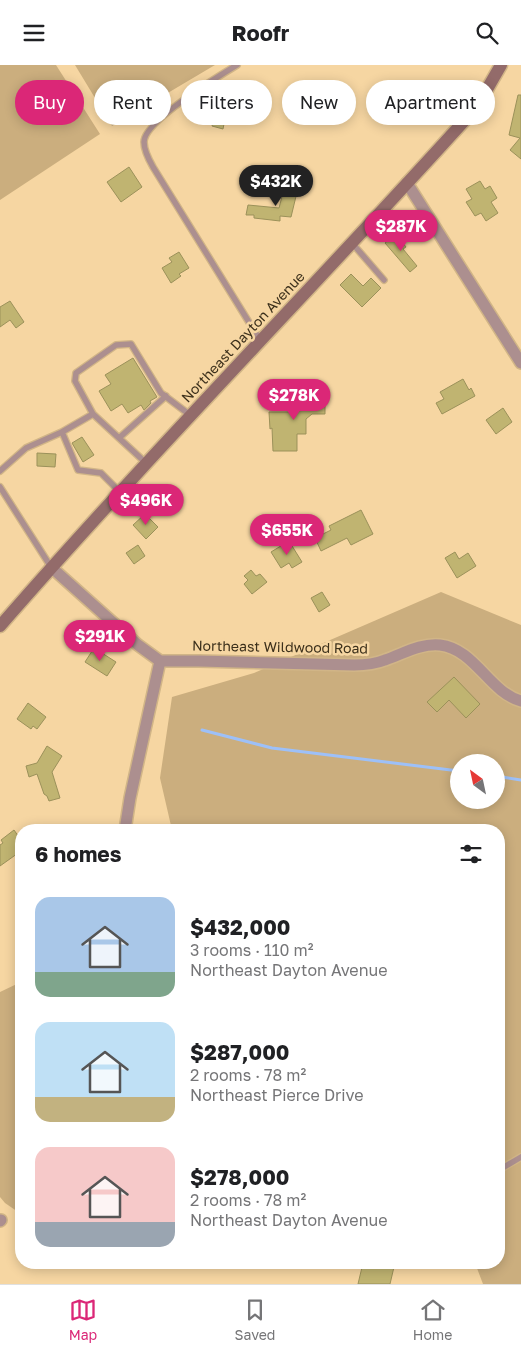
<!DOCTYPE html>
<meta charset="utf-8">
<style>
body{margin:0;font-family:"Golos Text",sans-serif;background:#f2f2f2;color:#202124;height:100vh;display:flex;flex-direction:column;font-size:19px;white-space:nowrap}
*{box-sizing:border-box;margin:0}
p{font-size:16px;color:#757577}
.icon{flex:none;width:28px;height:28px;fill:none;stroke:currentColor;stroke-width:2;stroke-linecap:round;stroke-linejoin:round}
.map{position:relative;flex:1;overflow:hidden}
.panel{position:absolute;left:15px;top:759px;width:490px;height:445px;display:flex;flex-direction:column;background:#fff;border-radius:20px;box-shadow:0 2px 12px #0003}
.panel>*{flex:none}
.top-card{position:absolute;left:15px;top:15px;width:491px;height:45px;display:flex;gap:10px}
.needle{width:32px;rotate:327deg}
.tools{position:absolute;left:450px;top:689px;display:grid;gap:10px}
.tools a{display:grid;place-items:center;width:55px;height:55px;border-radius:50%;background:#fff;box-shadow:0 2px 12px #0003;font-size:25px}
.price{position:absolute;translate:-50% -42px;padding:0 11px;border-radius:18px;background:#db2777;color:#fff;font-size:16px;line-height:32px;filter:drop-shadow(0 1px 2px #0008)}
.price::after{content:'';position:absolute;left:50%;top:30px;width:15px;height:11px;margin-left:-8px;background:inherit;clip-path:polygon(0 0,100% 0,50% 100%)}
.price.selected{background:#222;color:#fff}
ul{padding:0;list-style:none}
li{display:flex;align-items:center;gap:15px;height:125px;padding:0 20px}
li span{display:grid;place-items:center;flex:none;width:140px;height:100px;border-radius:15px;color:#555}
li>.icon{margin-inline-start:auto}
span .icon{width:60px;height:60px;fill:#fffc;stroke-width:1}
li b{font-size:21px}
h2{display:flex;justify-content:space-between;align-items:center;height:60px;padding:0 20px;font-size:21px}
.tag{padding:0 18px;border-radius:22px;background:#fff;box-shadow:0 2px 12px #0003;font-size:18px;line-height:45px}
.tag.selected{background:#db2777;color:#fff}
header{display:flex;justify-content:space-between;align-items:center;height:65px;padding:0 20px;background:#fff;font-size:22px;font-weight:700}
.tabs{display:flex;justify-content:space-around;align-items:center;height:70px;border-top:1px solid #e0e0e0;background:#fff;font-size:14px;color:#757577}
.tabs a{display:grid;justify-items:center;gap:2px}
.tabs .selected{color:#db2777}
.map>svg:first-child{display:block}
.green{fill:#cbae7e;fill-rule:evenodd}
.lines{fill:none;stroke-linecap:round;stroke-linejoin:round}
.stream{stroke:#9dc0f8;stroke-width:3}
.building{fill:#c0b471;stroke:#9b915a}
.lane-casing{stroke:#d1b587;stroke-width:8}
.street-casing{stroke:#d1b587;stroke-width:14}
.secondary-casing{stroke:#d1b587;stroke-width:15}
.lane{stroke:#ac8f8f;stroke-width:5.5}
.street{stroke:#ac8f8f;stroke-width:11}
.secondary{stroke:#936b6a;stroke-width:12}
.labels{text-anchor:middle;stroke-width:5;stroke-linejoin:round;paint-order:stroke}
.street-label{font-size:14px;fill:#3c301b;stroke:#f6d6a2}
</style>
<header><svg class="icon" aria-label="menu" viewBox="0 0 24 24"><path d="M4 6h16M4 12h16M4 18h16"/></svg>Roofr<svg class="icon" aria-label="search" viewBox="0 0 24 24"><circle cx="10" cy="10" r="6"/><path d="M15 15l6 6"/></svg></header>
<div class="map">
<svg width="521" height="1219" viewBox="0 0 521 1219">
<rect width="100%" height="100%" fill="#f6d6a2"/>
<path class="green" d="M0,0h56l44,69 -100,66z
M75,0h140l-103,61z
M441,527l80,33v659h-38l-8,-21h24v-433h-327l-12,-52 12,-81 82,-24zM459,698h37v37h-37z
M21,917v232l-16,-11 -5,-6v-205z"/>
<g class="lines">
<path class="stream" d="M202,665l70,18 187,23
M496,711l25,4"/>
</g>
<path class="building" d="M518,30h3v64l-11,-9 10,-12 -11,-3z
M220,32l20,6 -3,14 -11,-3 -3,15 -11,-3z
M129,102l13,20 -21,15 -14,-20z
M480,116l5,8 5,-3 7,12 -6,4 7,11 -12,8 -5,-8 -6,3 -9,-14 6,-3 -6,-10z
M285,120l13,3 -7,29 -11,-1v5l-26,-3v-3h-8l2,-10 31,3z
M396,169l10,13 -3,2 14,17 -7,6 -25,-29z
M179,187l10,16 -10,6 2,2 -10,7 -9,-15 10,-6 -3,-4z
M351,209l12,12 8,-8 10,10 -19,19 -22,-22z
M10,236l14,21 -8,6 -6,-8 -10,7v-20z
M133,293l24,39 -7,4 1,2 -7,7 -3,-5 -13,8 -6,-9 -11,7 -12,-20 12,-7 -6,-9z
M463,314l6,11 2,-2 4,8 -33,18 -6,-11 8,-4 -4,-7z
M312,326l3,5h8l2,3v15h-13l-6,5v15h-9v17h-24l-1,-23 -2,1 -1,-17h26l-8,-13 9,-6 4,6z
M503,343l9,14 -16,12 -10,-14z
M82,372l12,18 -11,7 -11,-19z
M37,388l19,1 -1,13 -18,-1z
M361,445l12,24 -22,11 -4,-7 -26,13 -6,-13 16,-8 -2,-4z
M145,449l13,13 -12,12 -13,-14z
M289,476l13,21 -10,6 -3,-5 -8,5 -10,-16z
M138,480l7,11 -11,8 -8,-11z
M455,487l4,7 9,-6 8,13 -19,12 -12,-20z
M251,505l5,6 4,-2 7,8 -15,12 -8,-10 4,-4 -4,-4z
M322,527l8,13 -11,7 -8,-14z
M94,583l22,14 -9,14 -22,-14z
M454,612l26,27 -14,14 -17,-18 -12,12 -10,-10z
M28,638l18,14 -9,12 -4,-3 -2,3 -14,-10z
M47,681l15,10 -10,16 8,26 -11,3 -2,-5 -3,-2 -7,-20 -8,3 -3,-11 11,-3z
M14,765l7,10v11l-21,15v-21l3,-2 -2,-3z
M363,1198h13l18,4 -4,17h-32z"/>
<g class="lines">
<g class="lane-casing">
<path id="lane" d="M237,0c-18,11 -93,56 -93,77 0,9 5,18 9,25l107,173
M352,178l32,37
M93,349l-18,-33 1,-8 40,-28 15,-1 30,49 29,22
M119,373l47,-42
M0,406l26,-23 36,-16
M0,422l51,80
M120,427l-19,-19 -23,-3 -16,-38 31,-18 53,49
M499,1105l22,-13"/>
</g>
<g class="street-casing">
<path id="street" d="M407,118l114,180
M51,502l87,78 22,16h39l155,4c11,0 21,-1 31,-5 18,-6 35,-17 55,-15 35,4 49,47 81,56
M125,765l5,-32 30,-137
M0,1156l1,-1"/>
</g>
<g class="secondary-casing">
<path id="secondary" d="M0,561c151,-173 311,-336 465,-506l17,-22 19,-33"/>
</g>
<use href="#lane" class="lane"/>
<use href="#street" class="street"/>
<use href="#secondary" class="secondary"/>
</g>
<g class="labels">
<g class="street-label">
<text transform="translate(243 272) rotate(-47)" y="5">Northeast Dayton Avenue</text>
<text transform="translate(280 582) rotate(1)" y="5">Northeast Wildwood Road</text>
</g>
</g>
</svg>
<div class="tools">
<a><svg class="needle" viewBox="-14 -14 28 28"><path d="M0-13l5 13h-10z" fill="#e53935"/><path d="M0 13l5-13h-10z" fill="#757577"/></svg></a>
</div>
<b class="price selected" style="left:276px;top:142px">$432K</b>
<b class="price" style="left:401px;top:187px">$287K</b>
<b class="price" style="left:294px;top:356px">$278K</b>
<b class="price" style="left:146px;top:461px">$496K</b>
<b class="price" style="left:287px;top:491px">$655K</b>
<b class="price" style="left:100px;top:597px">$291K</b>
<div class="top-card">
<a class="tag selected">Buy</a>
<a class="tag">Rent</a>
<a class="tag">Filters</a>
<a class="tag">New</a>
<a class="tag">Apartment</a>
</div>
<section class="panel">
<h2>6 homes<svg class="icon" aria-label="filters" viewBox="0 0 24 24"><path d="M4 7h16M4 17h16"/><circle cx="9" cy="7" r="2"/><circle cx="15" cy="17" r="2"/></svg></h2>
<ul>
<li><span style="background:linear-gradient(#a9c7e8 75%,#7fa58c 0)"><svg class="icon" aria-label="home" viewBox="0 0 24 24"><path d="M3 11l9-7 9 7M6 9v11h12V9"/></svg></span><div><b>$432,000</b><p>3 rooms · 110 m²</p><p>Northeast Dayton Avenue</p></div></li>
<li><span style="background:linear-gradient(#bfe0f5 75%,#c2b280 0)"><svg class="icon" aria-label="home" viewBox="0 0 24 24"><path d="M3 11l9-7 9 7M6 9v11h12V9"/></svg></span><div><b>$287,000</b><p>2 rooms · 78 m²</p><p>Northeast Pierce Drive</p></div></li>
<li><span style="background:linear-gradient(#f6c9c9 75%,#9aa5b1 0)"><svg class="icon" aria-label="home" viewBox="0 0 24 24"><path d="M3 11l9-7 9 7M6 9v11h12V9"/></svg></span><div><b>$278,000</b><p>2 rooms · 78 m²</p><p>Northeast Dayton Avenue</p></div></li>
</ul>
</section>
</div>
<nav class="tabs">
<a class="selected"><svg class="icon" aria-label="map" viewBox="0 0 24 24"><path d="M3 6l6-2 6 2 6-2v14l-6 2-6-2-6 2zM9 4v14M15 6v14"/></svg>Map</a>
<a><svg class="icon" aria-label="saved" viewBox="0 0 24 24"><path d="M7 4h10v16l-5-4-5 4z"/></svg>Saved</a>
<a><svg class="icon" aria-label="home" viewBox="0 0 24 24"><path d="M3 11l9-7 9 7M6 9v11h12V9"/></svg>Home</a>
</nav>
